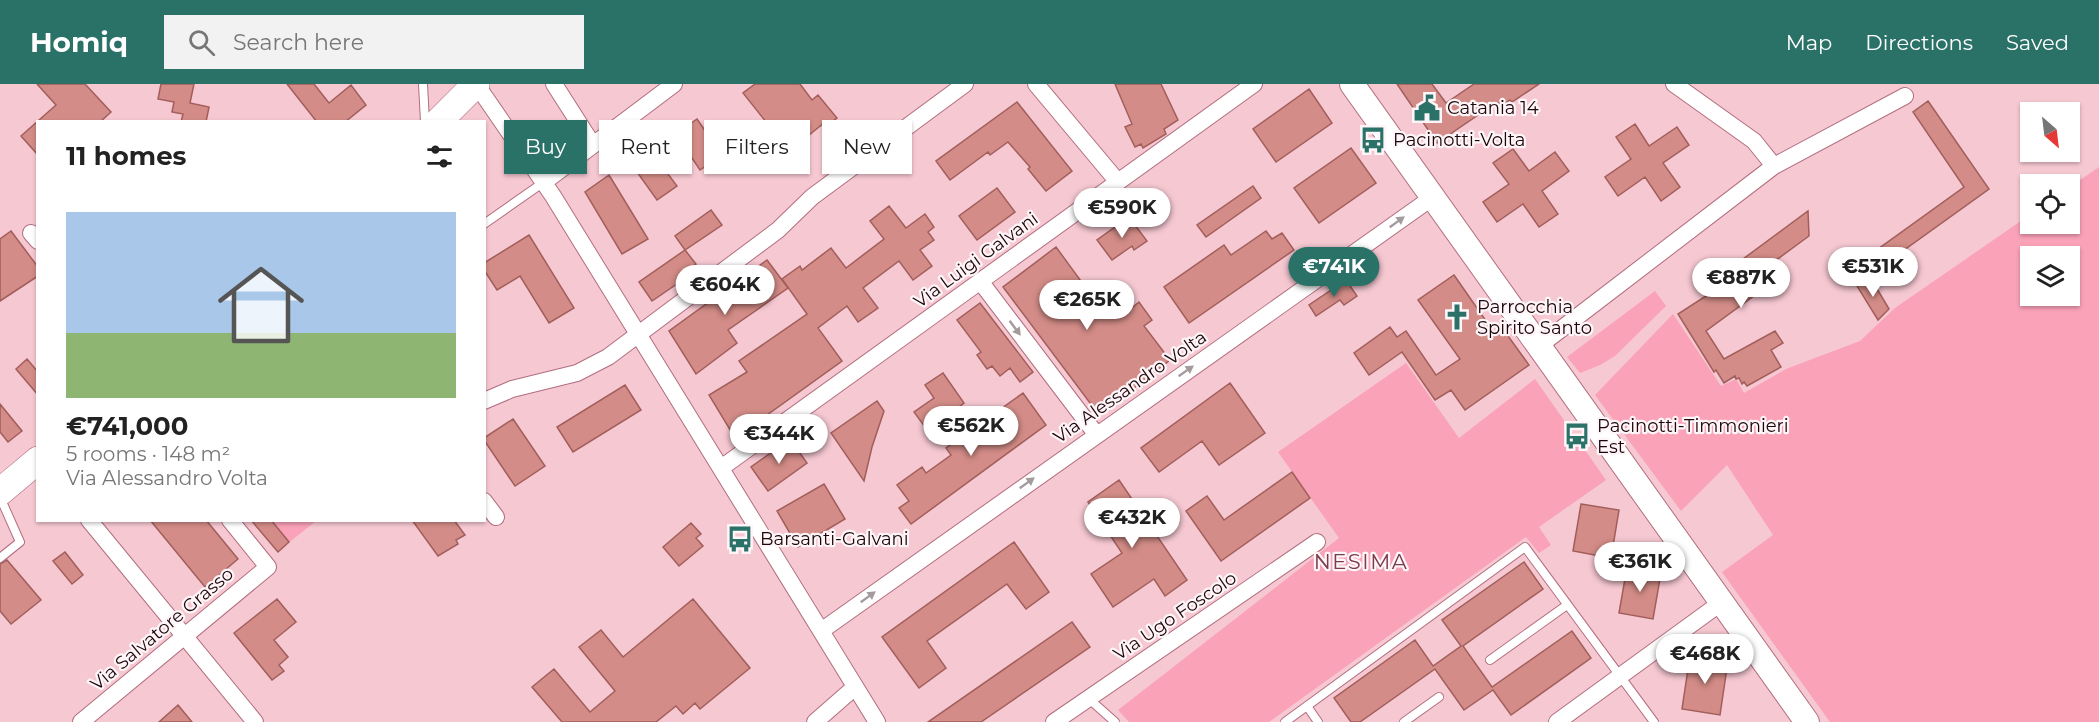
<!DOCTYPE html>
<meta charset="utf-8">
<style>
body{margin:0;font-family:Montserrat,sans-serif;background:#f2f2f2;color:#222;height:100vh;display:flex;flex-direction:column;font-size:22px;white-space:nowrap}
*{box-sizing:border-box;margin:0}
p{font-size:20px;color:#767676}
.icon{flex:none;width:33px;height:33px;fill:none;stroke:currentColor;stroke-width:2;stroke-linecap:round;stroke-linejoin:round}
.map{position:relative;flex:1;overflow:hidden}
.details{position:absolute;left:36px;top:36px;width:450px;height:402px;display:flex;flex-direction:column;background:#fff;border-radius:0px;box-shadow:0 2px 4px #0004}
.details>*{flex:none}
.guide{position:absolute;left:504px;top:36px;width:570px;height:54px;display:flex;gap:12px}
.needle{width:39px;rotate:152deg}
.controls{position:absolute;left:2020px;top:18px;display:grid;gap:12px}
.controls a{display:grid;place-items:center;width:60px;height:60px;border-radius:0px;background:#fff;box-shadow:0 2px 4px #0004;font-size:30px}
.price{position:absolute;translate:-50% -51px;padding:0 14px;border-radius:21px;background:#fff;color:#222;font-size:20px;line-height:39px;filter:drop-shadow(0 2px 3px #0008)}
.price::after{content:'';position:absolute;left:50%;top:36px;width:18px;height:14px;margin-left:-9px;background:inherit;clip-path:polygon(0 0,100% 0,50% 100%)}
.price.current{background:#2a7168;color:#fff}
ul{padding:0;list-style:none}
li{display:grid;align-content:center;gap:12px;height:318px;padding:0 30px}
li+li{border-top:2px solid #e0e0e0}
li span{display:grid;place-items:center;height:186px;border-radius:0px;color:#555}
li>.icon{margin-inline-start:auto}
span .icon{width:108px;height:108px;fill:#fffc;stroke-width:1}
li b{font-size:26px}
h2{display:flex;justify-content:space-between;align-items:center;height:72px;padding:0 30px;font-size:26px}
.tag{padding:0 21px;border-radius:0px;background:#fff;box-shadow:0 2px 4px #0004;font-size:21px;line-height:54px}
.tag.current{background:#2a7168;color:#fff}
header{display:flex;align-items:center;gap:36px;box-sizing:border-box;height:84px;padding:0 30px;background:#2a7168;color:#fff}
header strong{font-size:28px}
nav{display:flex;gap:33px;margin-inline-start:auto;font-size:21px}
.search{width:420px;height:54px;background:#f2f2f2;display:flex;align-items:center;gap:15px;box-sizing:border-box;padding:0 21px;border-radius:0px;color:#767676;font-size:22px}
.map>svg:first-child{display:block}
.green{fill:#faa2b8;fill-rule:evenodd}
.building{fill:#d38c87;stroke:#a25e5b;stroke-width:1.5}
.lines{fill:none;stroke-linecap:round;stroke-linejoin:round}
.service-casing{stroke:#b26e7f;stroke-width:10}
.minor-casing{stroke:#b26e7f;stroke-width:18}
.secondary-casing{stroke:#b26e7f;stroke-width:26}
.primary-casing{stroke:#b26e7f;stroke-width:28}
.service{stroke:#fff;stroke-width:8}
.minor{stroke:#fff;stroke-width:16}
.secondary{stroke:#fff;stroke-width:24}
.primary{stroke:#fff;stroke-width:27}
.oneway{fill:#a49b9d}
.labels{text-anchor:middle;stroke-width:4.5;stroke-linejoin:round;paint-order:stroke}
.poi-label{font-size:18px;fill:#1c050b;stroke:#fdf5f7;text-anchor:start}
.street-label{font-size:18px;fill:#1c050b;stroke:#fdf5f7}
.quarter-label{font-size:21px;letter-spacing:1.5px;fill:#7b3c4e;stroke:#fdf5f7}
</style>
<header>
<strong>Homiq</strong>
<div class="search"><svg class="icon" aria-label="search" viewBox="0 0 24 24"><circle cx="10" cy="10" r="6"/><path d="M15 15l6 6"/></svg>Search here</div>
<nav><a>Map</a><a>Directions</a><a>Saved</a></nav>
</header>
<div class="map">
<svg width="2099" height="638" viewBox="0 0 2099 638">
<rect width="100%" height="100%" fill="#f6c8d2"/>
<path class="green" d="M2099,83v555h-269l-108,-150 51,-37 -46,-70 -46,46 -86,-116 78,-81 48,72 15,-7 8,14 42,-24 74,-28 35,-33 136,-94v10h39v-37zM2031,172h39v40h-39z
M1655,207l11,15 -51,50 -15,9 -20,8 -13,-16z
M1406,279l53,75 76,-59 71,101 -67,47 12,18 -12,8 -13,-16 -257,185h-140l-11,-12 221,-172 -61,-86z
M251,437h65l-39,31z"/>
<path class="building" d="M37,0h48l26,28 -11,10h-62v33l-17,-19 35,-31z
M161,0h33l-4,19 19,4 -3,15h-25l2,-8 -11,-2 2,-10 -16,-3z
M287,0h27l15,19 22,-18 15,20 -21,17h-28z
M755,0h45l12,16 6,-5 19,23 -11,8 -2,-3 -47,38 -15,-19 12,-10 -31,-39z
M1115,0h46l17,36 -14,9 2,5 -23,14 -2,-4 -6,3 -10,-20 7,-3z
M1397,0h35l14,19 28,-19h65l-27,18 -2,-2 -7,5 -2,-3 -7,4 -1,-1 -56,38z
M1309,5l23,34 -56,39 -23,-33z
M1928,17l61,88 -128,92 -8,-14 111,-80 -51,-75z
M1017,18l55,69 -26,20 -18,-22 2,-2 -22,-25 -18,13 -2,-3 -38,28 -14,-19z
M697,35l25,36 -22,15 -8,-12 -24,16 9,12 -20,14 -25,-35z
M1635,40l14,22 28,-19 12,18 -26,18 17,24 -19,14 -16,-24 -27,19 -13,-19 26,-18 -15,-22z
M1351,64l25,35 -57,40 -25,-35z
M1513,65l16,22 26,-19 14,19 -27,20 16,23 -19,13 -16,-23 -26,18 -14,-20 26,-18 -16,-21z
M609,91l39,64 -26,15 -37,-62z
M1253,102l8,12 -55,39 -9,-12z
M997,104l18,24 -38,28 -18,-24z
M889,122l17,22 19,-14 9,13 -6,5 6,8 -14,10 12,16 -19,14 -14,-19 -36,27 15,20 -20,14 -11,-16 -29,22 24,33 -107,77 -26,-43 38,-23 -8,-11 68,-47 -25,-35 18,-13 2,4 29,-22 15,20 38,-29 -14,-18z
M711,126l11,15 -37,25 -10,-14z
M1808,127l1,25 -60,44 10,12 -53,39 18,28 51,-28 8,12 -12,7 10,17 -34,19 -3,-4 -2,2 -3,-6 -3,1 -1,-3 -11,7 -8,-13 -2,2 -36,-58 28,-18 -5,-6z
M1129,133l18,24 -13,9 -2,-4 -20,14 -15,-20z
M11,147l27,36v9l-38,25v-62z
M1266,147l6,8 10,-6 12,17 -105,73 -25,-36 60,-42 7,10z
M529,151l45,73 -25,15 -29,-47 -23,14 -13,-20v-7z
M1056,163l49,67 21,-16 7,9 6,-5 13,18 -8,6 26,34 -71,55 -96,-128z
M685,166l11,14 -12,8 3,5 -35,24 -13,-19z
M767,176l21,28 -60,42 9,13 -41,31 -27,-43z
M1454,191l41,59 8,-5 26,36 -64,45 -14,-20 -16,10 -33,-48 -33,23 -15,-22 36,-26 7,10 9,-6 30,44 24,-16 -42,-59z
M1870,193l19,32 -11,11 -21,-34z
M1346,196l11,16 -13,9 -4,-5 -24,16 -7,-11z
M980,219l53,69 -13,10 -10,-14 -10,8 -8,-10 -5,3 -10,-14 4,-3 -24,-32z
M27,275l11,13v23l-22,-26z
M943,289l21,30 -32,25 -3,-4 -4,3 -11,-15 20,-14 -9,-13z
M1230,299l35,50 -46,32 -17,-24 -43,31 -18,-24z
M625,301l16,25 -68,42 -16,-25z
M1023,309l23,32 -135,99 -12,-16 10,-7 -12,-16 25,-18 4,6 25,-18 -5,-7z
M877,317l7,10 -12,36 -8,34 -33,-48z
M0,320l22,27 -14,11 -8,-10z
M513,335l32,47 -30,20 -31,-46v-2z
M787,357l5,7 3,-2 12,17 -39,28 -17,-24z
M1292,388l18,26 -89,63 -35,-50 21,-15 17,24z
M1119,396l68,100 -22,16 -11,-17 -41,28 -22,-33 31,-21 -34,-51z
M824,400l21,35 -47,28 -21,-36z
M1581,420l38,6 -8,48 -38,-7z
M150,436h56l32,39 -33,28z
M251,436h20l18,22 -11,10z
M412,436h42l11,15 -9,5 2,4 -20,12z
M691,439l10,11 -5,4 7,8 -24,20 -16,-19z
M1014,458l35,50 -23,17 -19,-25 -80,57 19,27 -27,20 -37,-51z
M65,468l18,23 -11,9 -19,-23z
M7,476l34,40 -30,24 -11,-13v-47z
M1524,478l19,27 -80,57 29,41 80,-56 19,27 -80,57 -18,-25 -29,20 -29,-41 -75,53h-9l-17,-24 81,-58 18,26 28,-20 -19,-26z
M1627,483l34,6 -8,46 -34,-6z
M277,515l19,23 -22,18 14,17 -9,8 5,6 -12,9 -38,-47z
M693,515l57,69 -50,41 -5,-6 -12,11 -7,-8 -20,16h-94l-30,-35 22,-18 36,43 25,-21 -36,-44 22,-17 22,27z
M1072,538l18,25 -109,75h-53z
M1690,572l38,5 -8,54 -38,-6z
M178,621l14,17h-33z"/>
<g class="lines">
<g class="service-casing">
<path id="service" d="M423,0l2,38
M484,140l60,-42
M0,413l20,45 -20,16
M1490,576l77,-55
M1088,614l27,24
M1307,622l11,16
M1285,638l240,-175 129,175
M1404,638l35,-25"/>
</g>
<g class="minor-casing">
<path id="minor" d="M476,0l77,112 324,526
M554,0l39,61
M1036,0l82,98
M1674,0l80,57 20,25
M544,98l130,-98
M31,149l7,8
M980,197l116,153
M1539,262l235,-180 131,-70
M484,317l28,-12 65,-16 31,-16 170,-127 34,-33 153,-113
M721,384l533,-384
M484,417l12,16
M89,436l166,202
M821,547l612,-434
M81,638l187,-155 -38,-47
M815,638l40,-35
M1054,638l263,-180
M1557,638l165,-120"/>
</g>
<g class="secondary-casing">
<path id="secondary" d="M1352,0l455,638"/>
</g>
<g class="primary-casing">
<path id="primary" d="M438,38l38,-38
M0,408l38,-32"/>
</g>
<use href="#service" class="service"/>
<use href="#minor" class="minor"/>
<use href="#secondary" class="secondary"/>
<use href="#primary" class="primary"/>
</g>
<defs><path id="oneway-solid" d="M-6-.8H1V-3.2L6.5 0L1 3.2V.8H-6Z" transform="scale(1.5)"/></defs>
<g class="oneway">
<use href="#oneway-solid" transform="translate(1397 138) rotate(-36)"/>
<use href="#oneway-solid" transform="translate(1015 244) rotate(53)"/>
<use href="#oneway-solid" transform="translate(1186 287) rotate(-35)"/>
<use href="#oneway-solid" transform="translate(1027 399) rotate(-36)"/>
<use href="#oneway-solid" transform="translate(868 513) rotate(-36)"/>
</g>
<defs>
<g id="civic-bare" transform="scale(2.07)"><path d="M-.6-6.5H3V-4.5H.6V-3L4-1V1h2V6H-6V1h2V-1L-.6-3ZM-1.2 2.5V6h2.4V2.5Z" fill="#2a7168" stroke="#fdf5f7" stroke-width="2.5" paint-order="stroke"/></g>
<g id="bus-bare" transform="scale(2.07)"><path d="M-5-6H5V4H4V6H2V4H-2V6H-4V4H-5ZM-3.5-4V0h7V-4ZM-3.5 1.2v1.5H-2V1.2ZM2 1.2v1.5H3.5V1.2Z" fill="#2a7168" stroke="#fdf5f7" stroke-width="2.5" paint-order="stroke"/></g>
<g id="church-bare" transform="scale(2.07)"><path d="M-1.2-6h2.4v3.5h3.3v2.4h-3.3V6h-2.4V-.1h-3.3v-2.4h3.3Z" fill="#2a7168" stroke="#fdf5f7" stroke-width="2.5" paint-order="stroke"/></g>
</defs>
<g fill-rule="evenodd">
<use href="#civic-bare" x="1427" y="24"/>
<use href="#bus-bare" x="1373" y="56"/>
<use href="#church-bare" x="1457" y="233"/>
<use href="#bus-bare" x="1577" y="352"/>
<use href="#bus-bare" x="740" y="455"/>
</g>
<g class="labels">
<g class="poi-label">
<text x="1447" y="30">Catania 14</text>
<text x="1393" y="62">Pacinotti-Volta</text>
<text x="1477" y="229">Parrocchia<tspan x="1477" dy="21">Spirito Santo</tspan></text>
<text x="1597" y="348">Pacinotti-Timmonieri<tspan x="1597" dy="21">Est</tspan></text>
<text x="760" y="461">Barsanti-Galvani</text>
</g>
<g class="street-label">
<text transform="translate(976 176) rotate(-36)" y="6">Via Luigi Galvani</text>
<text transform="translate(1130 303) rotate(-35)" y="6">Via Alessandro Volta</text>
<text transform="translate(1175 532) rotate(-34)" y="6">Via Ugo Foscolo</text>
<text transform="translate(162 545) rotate(-40)" y="6">Via Salvatore Grasso</text>
</g>
<g class="quarter-label">
<text x="1361" y="485">NESIMA</text>
</g>
</g>
</svg>
<div class="controls">
<a><svg class="needle" viewBox="-14 -14 28 28"><path d="M0-13l5 13h-10z" fill="#e53935"/><path d="M0 13l5-13h-10z" fill="#767676"/></svg></a>
<a><svg class="icon" aria-label="locate" viewBox="0 0 24 24"><circle cx="12" cy="12" r="6"/><path d="M12 2v4M12 18v4M2 12h4M18 12h4"/></svg></a>
<a><svg class="icon" aria-label="layers" viewBox="0 0 24 24"><path d="M12 4l9 5-9 5-9-5zM3 14l9 5 9-5"/></svg></a>
</div>
<b class="price" style="left:1122px;top:155px">€590K</b>
<b class="price current" style="left:1334px;top:214px">€741K</b>
<b class="price" style="left:1873px;top:214px">€531K</b>
<b class="price" style="left:1741px;top:225px">€887K</b>
<b class="price" style="left:725px;top:232px">€604K</b>
<b class="price" style="left:1087px;top:247px">€265K</b>
<b class="price" style="left:971px;top:373px">€562K</b>
<b class="price" style="left:779px;top:381px">€344K</b>
<b class="price" style="left:1132px;top:465px">€432K</b>
<b class="price" style="left:1640px;top:509px">€361K</b>
<b class="price" style="left:1705px;top:601px">€468K</b>
<div class="guide">
<a class="tag current">Buy</a>
<a class="tag">Rent</a>
<a class="tag">Filters</a>
<a class="tag">New</a>
</div>
<section class="details">
<h2>11 homes<svg class="icon" aria-label="filters" viewBox="0 0 24 24"><path d="M4 7h16M4 17h16"/><circle cx="9" cy="7" r="2"/><circle cx="15" cy="17" r="2"/></svg></h2>
<ul>
<li><span style="background:linear-gradient(#a9c7e8 65%,#8fb573 0)"><svg class="icon" aria-label="home" viewBox="0 0 24 24"><path d="M3 11l9-7 9 7M6 9v11h12V9"/></svg></span><div><b>€741,000</b><p>5 rooms · 148 m²</p><p>Via Alessandro Volta</p></div></li>
</ul>
</section>
</div>
